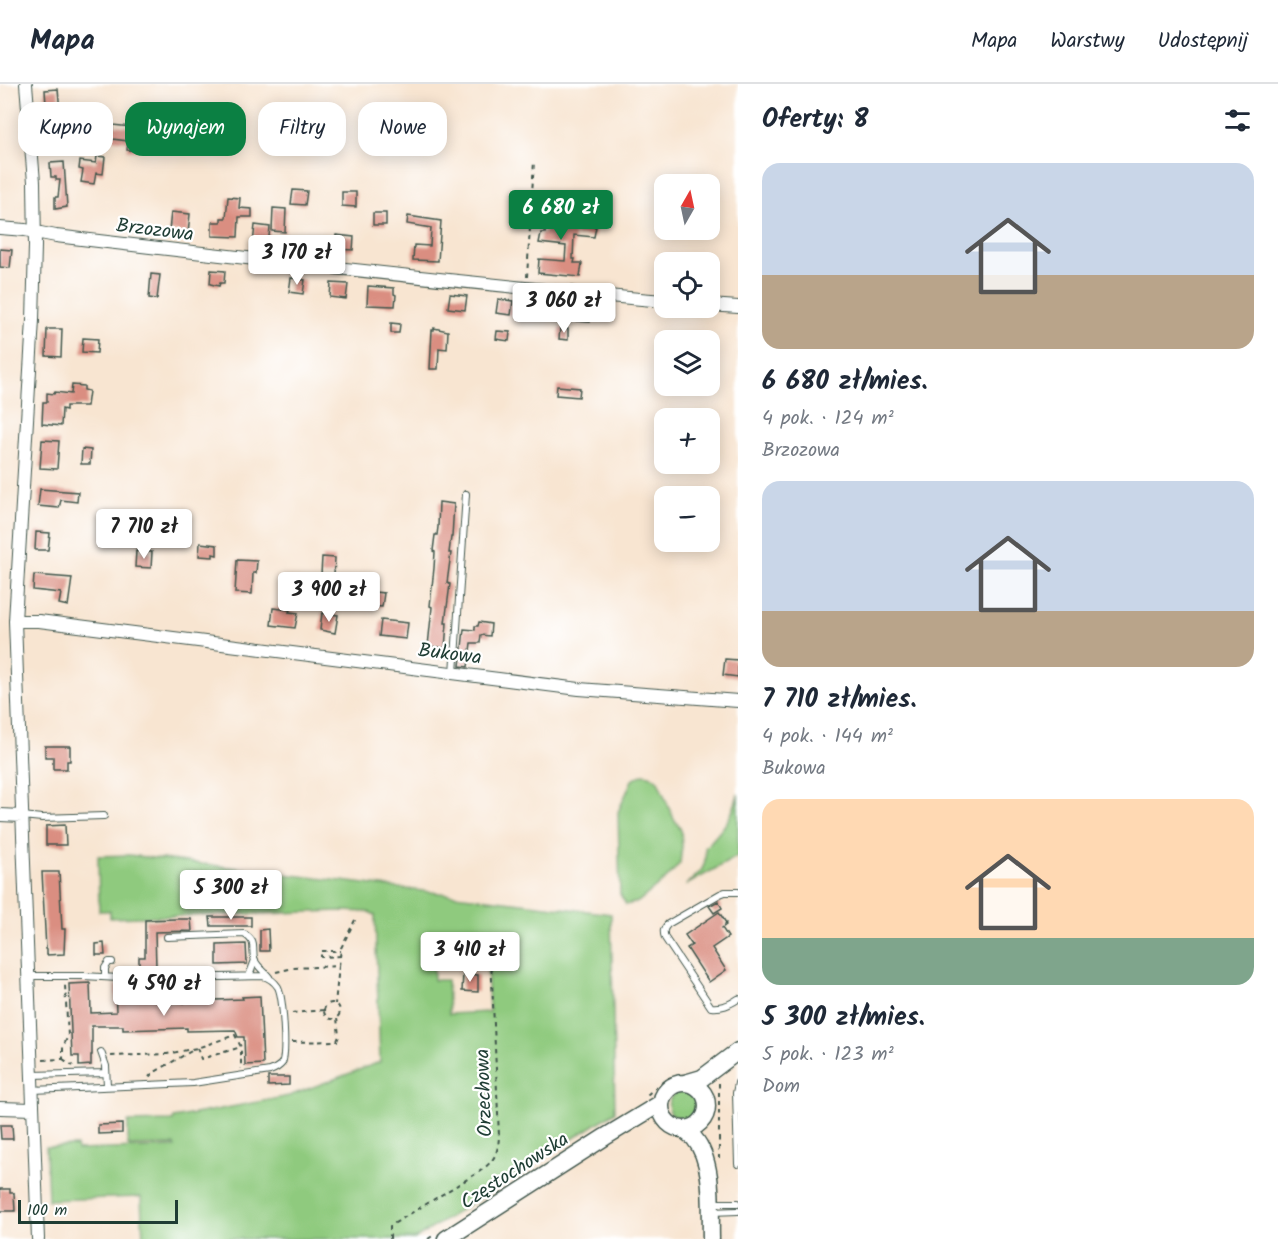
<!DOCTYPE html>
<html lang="pl">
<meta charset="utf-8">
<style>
body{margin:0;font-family:Kalam,sans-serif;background:#f2f2f3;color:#1f2937;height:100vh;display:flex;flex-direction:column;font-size:22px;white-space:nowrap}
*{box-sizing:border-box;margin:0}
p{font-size:20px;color:#747a83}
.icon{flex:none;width:33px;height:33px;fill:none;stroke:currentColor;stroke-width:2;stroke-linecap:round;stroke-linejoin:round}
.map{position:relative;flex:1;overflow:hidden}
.panel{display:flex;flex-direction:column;background:#fff;width:540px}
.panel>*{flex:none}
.top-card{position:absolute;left:18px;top:18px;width:570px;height:54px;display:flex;gap:12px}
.needle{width:39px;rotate:9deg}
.tools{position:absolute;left:654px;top:90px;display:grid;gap:12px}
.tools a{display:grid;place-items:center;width:66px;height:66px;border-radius:12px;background:#fff;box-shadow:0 3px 15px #0003;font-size:30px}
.scale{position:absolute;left:18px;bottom:15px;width:160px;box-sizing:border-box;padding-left:6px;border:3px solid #1f3d34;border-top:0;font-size:16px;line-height:21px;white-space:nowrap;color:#1f3d34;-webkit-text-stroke:4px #fff;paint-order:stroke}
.price{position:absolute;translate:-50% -51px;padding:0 14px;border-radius:6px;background:#fff;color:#222;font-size:20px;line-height:39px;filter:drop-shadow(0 2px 3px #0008)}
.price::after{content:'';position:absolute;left:50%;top:36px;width:18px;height:14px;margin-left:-9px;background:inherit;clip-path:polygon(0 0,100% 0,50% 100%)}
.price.active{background:#0b8043;color:#fff}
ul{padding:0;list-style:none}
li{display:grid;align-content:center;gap:12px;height:318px;padding:0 24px}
li span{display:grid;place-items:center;height:186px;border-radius:18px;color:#555}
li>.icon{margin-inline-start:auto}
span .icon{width:108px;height:108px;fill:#fffc;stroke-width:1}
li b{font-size:26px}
h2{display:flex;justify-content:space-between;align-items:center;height:72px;padding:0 24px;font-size:26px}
.pill{padding:0 21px;border-radius:18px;background:#fff;box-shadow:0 3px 15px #0003;font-size:21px;line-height:54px}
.pill.active{background:#0b8043;color:#fff}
header{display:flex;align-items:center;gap:36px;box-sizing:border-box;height:84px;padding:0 30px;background:#fff;border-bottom:2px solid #e0e1e3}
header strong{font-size:28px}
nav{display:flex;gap:33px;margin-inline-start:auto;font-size:21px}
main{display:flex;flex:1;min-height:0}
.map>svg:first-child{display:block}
.green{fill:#8fca7e;stroke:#578459;stroke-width:1.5;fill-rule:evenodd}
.building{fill:#da8e81}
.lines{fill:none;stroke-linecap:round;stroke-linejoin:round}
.lane-casing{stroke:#40564c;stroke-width:8}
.street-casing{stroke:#40564c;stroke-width:14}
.secondary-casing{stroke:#40564c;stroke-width:19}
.path{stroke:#40564c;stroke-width:2;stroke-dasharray:4.5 4.5;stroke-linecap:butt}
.lane{stroke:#fff;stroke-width:6}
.street{stroke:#fff;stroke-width:12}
.secondary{stroke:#fff;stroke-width:16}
.labels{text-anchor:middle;stroke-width:4.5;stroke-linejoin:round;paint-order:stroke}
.street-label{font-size:20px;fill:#1f3d34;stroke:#fff}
</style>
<header>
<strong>Mapa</strong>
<nav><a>Mapa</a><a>Warstwy</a><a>Udostępnij</a></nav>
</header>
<main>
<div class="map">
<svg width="738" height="1155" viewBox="0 0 738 1155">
<rect width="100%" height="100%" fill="#fff"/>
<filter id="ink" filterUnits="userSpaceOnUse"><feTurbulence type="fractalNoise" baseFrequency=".0167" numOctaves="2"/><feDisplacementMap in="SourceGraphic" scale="12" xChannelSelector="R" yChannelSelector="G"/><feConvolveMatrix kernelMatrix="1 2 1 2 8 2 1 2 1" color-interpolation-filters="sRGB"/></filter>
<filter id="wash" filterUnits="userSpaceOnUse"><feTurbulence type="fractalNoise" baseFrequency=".008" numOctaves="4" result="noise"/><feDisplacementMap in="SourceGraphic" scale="24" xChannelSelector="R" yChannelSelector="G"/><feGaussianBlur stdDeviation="1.35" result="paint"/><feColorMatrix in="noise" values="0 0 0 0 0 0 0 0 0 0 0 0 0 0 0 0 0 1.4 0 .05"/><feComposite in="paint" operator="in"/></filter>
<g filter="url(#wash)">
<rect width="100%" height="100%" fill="#f8e5d1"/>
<path class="green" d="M643,690l7,1 8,6 15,36 8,13 1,16 -2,17 -12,14 -30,25 -12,3 -6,-11 -2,-82 14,-32z
M738,710v62l-52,29c15,-13 21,-17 19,-37 17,-19 27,-28 33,-54z
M129,771l482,59 4,198 -200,127h-272l-2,-42 -93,3 -2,-53 30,-1 1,4 98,-3 -1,-2 -46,1v-24l45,-1 1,-3 115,-22 91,-34 -5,-147 -6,-3 -28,-1 -231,7v-7h-11l-1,-55zM486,853l3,75 -40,2 -2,-34h-13l-2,-41z
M687,1005l9,6 -3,23 -4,3 -18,-6c-7,-13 1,-25 16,-26z"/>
<g id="blocks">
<path class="building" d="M58,5l3,34h4l1,10 -18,1 -3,-44z
M79,21l17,2 -1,15 -17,-2z
M131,40l10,1 -3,26 -11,-1 1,-9 -16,-2 1,-14 18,2z
M97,72l8,1 -2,17 -7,-1 -2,11 -13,-2 2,-12 -4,-1 1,-8 16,2z
M64,78l3,45 -12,2v-12h3l2,-17h-4v-3h-5l-1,-14z
M293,106l14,1 -2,14 -14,-1z
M342,108h14v15l-14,-1z
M549,112l10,1v5h2l-1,20 36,5 -2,10 -20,-2 -1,24h2l-1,4h8l-2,14 -42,-4 1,-14 26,2 1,-15 -27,-3 2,-10h4l2,-16h-2l1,-15h2z
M228,113l12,1 -1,10 13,1v8h-13l-1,20 -26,-1v-14h9v-4h5z
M273,124l13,1 -1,23 -13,-1z
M171,128l19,2 -2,19 -19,-2z
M373,129h13v12h-13z
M408,132l33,5 -3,40 -25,-1 1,-15 16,1 1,-18 -24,-4z
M255,141l15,2 -2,19 -15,-2z
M336,151l18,2 -1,13 -19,-1z
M0,165l12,1 -2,18 -10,-1z
M211,186l14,1 -1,12h-4l-1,3 -9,-2z
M151,190l9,1 -3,24 -8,-1z
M291,194l14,2 -2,14 -14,-2z
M331,199l17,1 -2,15 -16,-2z
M368,202l26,2v6l2,1 -1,11 -28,-1z
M450,210l17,2 -2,14 -17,-2z
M498,215l15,2 -2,14 -15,-2z
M577,224l14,1 -1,13 -14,-1z
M391,239l9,1 -1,9h-8z
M434,244l14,3 -1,18 -8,-1 -1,21h-8l2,-39h2z
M560,244l8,1v11l-9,-1z
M47,245h15l-1,28 -15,-1z
M497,247l13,1 -1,9 -13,-2z
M83,254l15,1 -1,14 -15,-1z
M72,301l12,1v4l5,1 -2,15h-21v4l-4,-1 -1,17 -19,-2 1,-22h4v-9l7,1 1,-2 16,2z
M557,302l23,2 -1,9 -23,-2z
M42,356l17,1 -2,28 -17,-1z
M82,365l9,1 -1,14h-9z
M40,405l38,3 -1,10 -16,-2 -2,8 -21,-2z
M439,418l15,2 -2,33h-1l-2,16h2l-4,30 3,1 -5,39h2l-2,25 -17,-2 4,-39 -2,-1 4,-38 1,-16 -2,-1 2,-16h2l1,-8z
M36,448l14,1 -2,17h-13z
M200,459l17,2v10l-4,-1v3l-14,-1z
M136,467l16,1 -1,16 -16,-1z
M322,473l13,1 -1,17h-13z
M237,476l20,1 -1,12h-3l-1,21 -17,-1z
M34,491l38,3 -4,28 -9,-2 2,-11 -28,-3z
M374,508l10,1 -2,14 -10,-1z
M273,524l17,2 -1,2 9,1 -3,15 -24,-3z
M322,529l16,2 -3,18 -15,-3z
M381,536l27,3 -2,16 -27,-3z
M479,538l12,2 -1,12 -9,-1 -1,8h-9l-3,24 -8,-1 4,-37 11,1v-4h3z
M725,575l13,1v17l-15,-2z
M45,662h25v15h-3v8h-14v-12h-8z
M65,741l1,20h-20v-19z
M42,788h17l3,57h3l-1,25 -17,1v-6h-1z
M718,817l4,7 -8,5 -5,-7z
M719,828l7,11 -1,1 1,1 -4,3 6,9 -16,11 14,22 -17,12 -22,-34 5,-3 -7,-10z
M210,833h41v9h-40z
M176,835h15l1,12 -37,1 1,35h-17v-10h6v-37z
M268,845l1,22h-9v-21z
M104,859l1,12h-9v-11z
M246,860l1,20 -30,1v-20z
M464,863h14l1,11 -14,1z
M463,890l15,1v17l-16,-1z
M90,899l1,30 25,-1 -1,-26 45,-1 1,17 18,-1 5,2 3,-2 56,-2 -1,-2 18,-1 3,68 -18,1 -1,-28h-6l-3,-7 -48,1v-3l-64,2v-4h-31v29h-1v10l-12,1v-10h-7l-3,-72z
M268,993h21v8l-21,1z
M122,1040v9l-24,1v-9z
M0,1041h12l1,14h-12z
M0,1105h10v4h4l1,18h-15z"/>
</g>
</g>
<g filter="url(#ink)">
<use href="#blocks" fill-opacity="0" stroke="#40564c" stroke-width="1.5"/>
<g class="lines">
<g class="lane-casing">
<path id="lane" d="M454,589l12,-179
M22,732l20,2 62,-2
M738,808h-13l-5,2 -52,30c-5,5 -5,8 -3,14l46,69c11,1 18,-2 27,-8
M167,853l77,-3c15,9 6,15 11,27 3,6 10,11 14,16
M28,892h56l52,3 127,-3c7,2 11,5 15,11 5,10 9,67 4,76 -3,4 -7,6 -12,8l-77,12 -160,7
M249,892l6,-16
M105,893v-9l4,-6h3
M182,893l1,21
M101,968l5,14 1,20
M32,991l74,-2
M738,999l-2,10 2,71
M712,1119h26
M711,1128l27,-1"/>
</g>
<g class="street-casing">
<path id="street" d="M26,0l8,98 1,64 -2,74 -18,301 23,618
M0,144l25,2 31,6c203,24 405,47 608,65
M710,221l28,2
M15,537h24l540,68 159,12
M0,731l22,1
M0,1024l33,1"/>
</g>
<g class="secondary-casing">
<path id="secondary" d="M685,999l17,-5 36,-27
M661 1022a23 23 0 1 1 46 0a23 23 0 1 1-46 0Z
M683,1045c3,3 8,6 11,9 21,25 16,71 17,101
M446,1155l159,-102 56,-34"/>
</g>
<path class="path" d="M527,193l7,-116
M341,872l-20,1v-6h20
M339,882l2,-18 15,-30
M276,888l17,-4 46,-2 -4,38
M324 927a8 8 0 1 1 16 0a8 8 0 1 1-16 0Z
M292,929l32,-3
M292,958l45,-1 2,-5 -2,-18
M197,964l4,11 40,-12
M111,972l56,-2 30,-6 38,-13 6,12v22
M63,975l10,7
M43,976l20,-1v-12l5,-11 -3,-51
M149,993l4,-4 42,-24
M719,999v75
M647,1011l19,-16 8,-3
M390,1155v-13l89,-54c15,-11 19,-17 20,-36l-9,-200
M428,1155l6,-4"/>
<use href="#lane" class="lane"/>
<use href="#street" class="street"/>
<use href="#secondary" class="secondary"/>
</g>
</g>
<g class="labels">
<g class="street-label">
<text transform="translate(155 145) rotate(7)" y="7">Brzozowa</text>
<text transform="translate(450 569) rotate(7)" y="7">Bukowa</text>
<text transform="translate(483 1009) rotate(-92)" y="7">Orzechowa</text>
<text transform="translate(514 1086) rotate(-33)" y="7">Częstochowska</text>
</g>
</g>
</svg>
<div class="tools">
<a><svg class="needle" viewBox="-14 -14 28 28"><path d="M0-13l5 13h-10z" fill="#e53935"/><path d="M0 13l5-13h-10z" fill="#747a83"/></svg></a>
<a><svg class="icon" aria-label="locate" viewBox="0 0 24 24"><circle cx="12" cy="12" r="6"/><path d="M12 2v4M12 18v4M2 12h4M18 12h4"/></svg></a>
<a><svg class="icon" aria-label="layers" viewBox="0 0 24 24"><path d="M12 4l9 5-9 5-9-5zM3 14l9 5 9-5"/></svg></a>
<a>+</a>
<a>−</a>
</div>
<div class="scale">100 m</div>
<b class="price active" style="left:561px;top:157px">6 680 zł</b>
<b class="price" style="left:297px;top:202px">3 170 zł</b>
<b class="price" style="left:564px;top:250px">3 060 zł</b>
<b class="price" style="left:144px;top:476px">7 710 zł</b>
<b class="price" style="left:329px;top:539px">3 900 zł</b>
<b class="price" style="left:231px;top:837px">5 300 zł</b>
<b class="price" style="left:470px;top:899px">3 410 zł</b>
<b class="price" style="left:164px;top:933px">4 590 zł</b>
<div class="top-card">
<a class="pill">Kupno</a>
<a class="pill active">Wynajem</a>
<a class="pill">Filtry</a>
<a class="pill">Nowe</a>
</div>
</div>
<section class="panel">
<h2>Oferty: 8<svg class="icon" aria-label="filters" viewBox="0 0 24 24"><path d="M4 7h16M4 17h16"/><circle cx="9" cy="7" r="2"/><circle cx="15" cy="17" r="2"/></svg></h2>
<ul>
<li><span style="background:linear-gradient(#c9d6e8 60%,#b9a48a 0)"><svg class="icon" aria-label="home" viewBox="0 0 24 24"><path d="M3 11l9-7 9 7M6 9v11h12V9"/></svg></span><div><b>6 680 zł/mies.</b><p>4 pok. · 124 m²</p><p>Brzozowa</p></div></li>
<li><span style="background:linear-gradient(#c9d6e8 70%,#b9a48a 0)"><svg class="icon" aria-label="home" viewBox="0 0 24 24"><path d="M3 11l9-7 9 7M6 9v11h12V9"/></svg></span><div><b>7 710 zł/mies.</b><p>4 pok. · 144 m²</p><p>Bukowa</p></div></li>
<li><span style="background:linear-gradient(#ffd9b3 75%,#7fa58c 0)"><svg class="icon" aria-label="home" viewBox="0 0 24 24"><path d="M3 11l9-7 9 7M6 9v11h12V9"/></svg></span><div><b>5 300 zł/mies.</b><p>5 pok. · 123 m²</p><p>Dom</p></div></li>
</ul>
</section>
</main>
